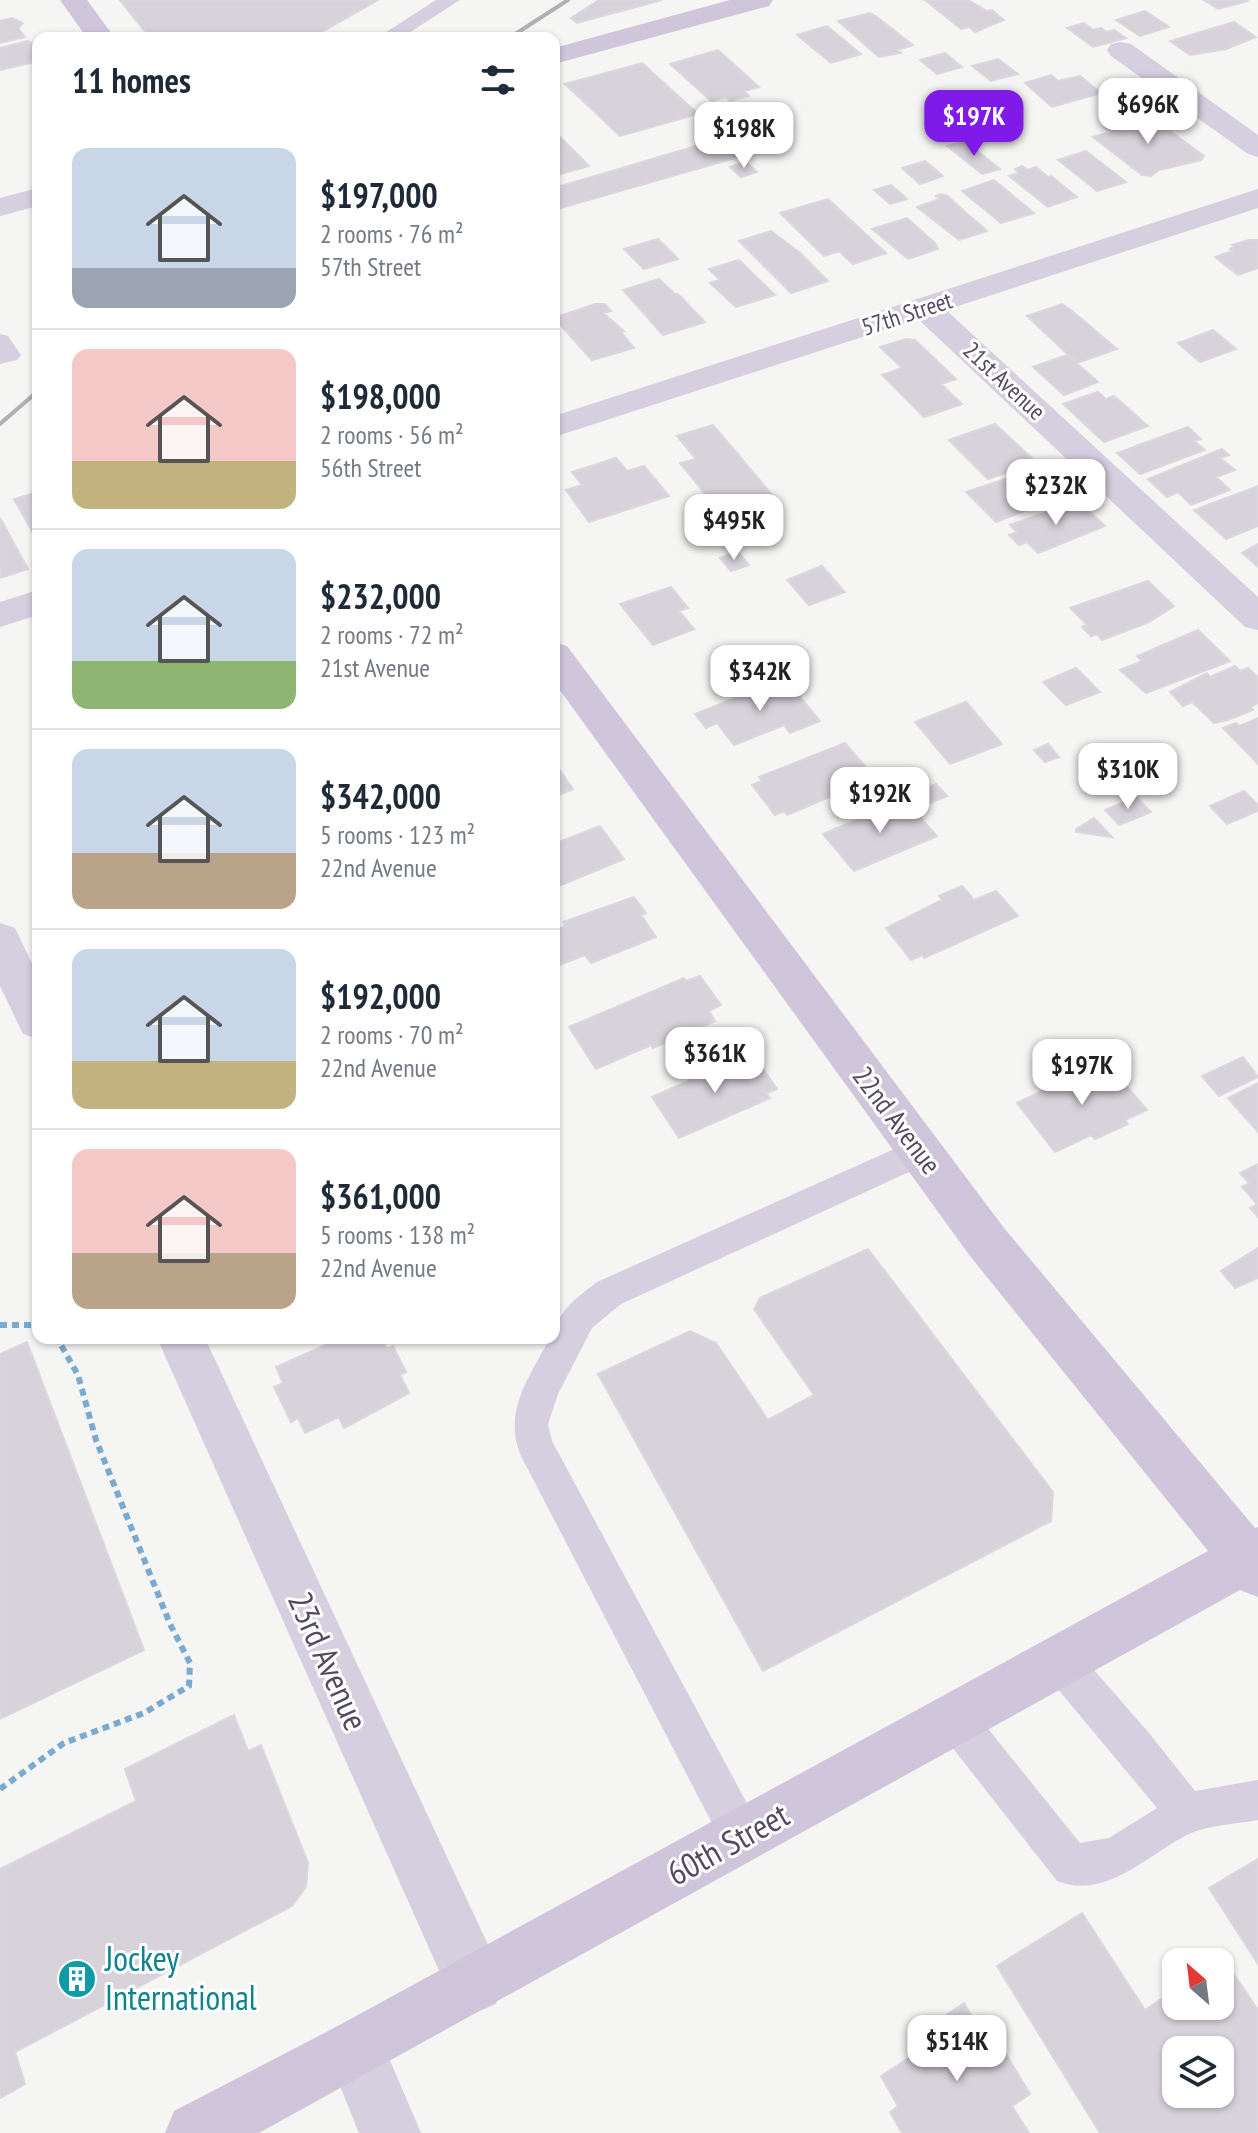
<!DOCTYPE html>
<meta charset="utf-8">
<style>
body{margin:0;font-family:"PT Sans Narrow",sans-serif;background:#f2f2f3;color:#1f2937;height:100vh;display:flex;flex-direction:column;font-size:30px;white-space:nowrap}
*{box-sizing:border-box;margin:0}
p{font-size:26px;color:#747a83}
.icon{flex:none;width:44px;height:44px;fill:none;stroke:currentColor;stroke-width:2;stroke-linecap:round;stroke-linejoin:round}
.map{position:relative;flex:1;overflow:hidden}
.side{position:absolute;left:32px;top:32px;width:528px;height:1312px;display:flex;flex-direction:column;background:#fff;border-radius:16px;box-shadow:0 2px 6px #0004}
.side>*{flex:none}
.needle{width:52px;rotate:332deg}
.fabs{position:absolute;left:1162px;top:1948px;display:grid;gap:16px}
.fabs a{display:grid;place-items:center;width:72px;height:72px;border-radius:16px;background:#fff;box-shadow:0 2px 6px #0004;font-size:40px}
.price{position:absolute;translate:-50% -68px;padding:0 18px;border-radius:16px;background:#fff;color:#222;font-size:26px;line-height:52px;filter:drop-shadow(0 2px 4px #0008)}
.price::after{content:'';position:absolute;left:50%;top:48px;width:24px;height:18px;margin-left:-12px;background:inherit;clip-path:polygon(0 0,100% 0,50% 100%)}
.price.on{background:#7f1ae8;color:#fff}
ul{padding:0;list-style:none}
li{display:flex;align-items:center;gap:24px;height:200px;padding:0 40px}
li+li{border-top:2px solid #e0e1e3}
li span{display:grid;place-items:center;flex:none;width:224px;height:160px;border-radius:16px;color:#555}
li>.icon{margin-inline-start:auto}
span .icon{width:96px;height:96px;fill:#fffc;stroke-width:1}
li b{font-size:34px}
h2{display:flex;justify-content:space-between;align-items:center;height:96px;padding:0 40px;font-size:34px}
.map>svg:first-child{display:block}
.building{fill:#d8d2da;stroke:#dbd7de;stroke-width:2;fill-rule:evenodd}
.lines{fill:none;stroke-linecap:round;stroke-linejoin:round}
.path{stroke:#7aaad0;stroke-width:6;stroke-dasharray:7 5;stroke-linecap:butt}
.lane{fill:#d6cfdf;fill-rule:evenodd}
.street{fill:#d6cfdf;fill-rule:evenodd}
.secondary{fill:#cfc6db;fill-rule:evenodd}
.rail{stroke:#b3afb7;stroke-width:4}
.labels{text-anchor:middle;stroke-width:6;stroke-linejoin:round;paint-order:stroke}
.far-street-label{font-size:24px;fill:#534a61;stroke:#fff}
.street-label{font-size:28px;fill:#534a61;stroke:#fff}
.near-street-label{font-size:34px;fill:#534a61;stroke:#fff}
.near-culture-label{font-size:34px;fill:#0d838f;stroke:#fff;text-anchor:start}
</style>
<div class="map">
<svg width="1258" height="2133" viewBox="0 0 1258 2133">
<rect width="100%" height="100%" fill="#f5f5f3"/>
<path class="building" d="M120,0h258l-67,38h-161z
M599,0h63l-85,23 -6,-5z
M925,0h43l19,11 5,-1 12,10 -29,12 -6,-5 -8,2z
M1204,0h43l1,1 -30,8z
M1145,11l24,16 -29,9 -24,-16z
M870,13l7,4 36,28 -16,5 4,3 -22,4 -41,-36z
M12,18l11,5 -5,5 7,9 -25,6v-22z
M1234,22l22,15 -30,12 -36,6 -20,-14z
M1084,23l9,7 8,-2 6,4 7,-2 12,8 -33,9 -26,-19z
M827,26l34,28 -30,9 -34,-28z
M27,41l11,5 -4,5 4,10 -38,9v-22z
M718,50l41,37 -15,4 5,5 -19,5 -4,-4 -15,4 -41,-37z
M945,53l17,14 -25,7 -17,-14z
M998,59l20,15 -27,7 -19,-15z
M642,63l56,51 -78,22 -55,-52z
M1051,75l7,6 22,-5 21,17 -49,14 -27,-24z
M1133,119l6,5 15,-5 50,37 -3,4 -42,10 -8,6 -9,-1 -49,-38 18,-5 -6,-4z
M731,129l25,23 -202,58v-19l9,-3 -2,-2 142,-42z
M554,131l35,35 -35,10z
M769,134l10,9 -17,6 -10,-10z
M965,141l35,28 -18,5 -35,-28z
M1086,151l40,31 -29,9 -39,-31z
M925,161l18,15 -23,8 -18,-16z
M746,162l11,10 -16,5 -11,-10z
M1022,166l6,4 8,-3 12,10 3,-1 26,21 -29,10 -39,-31 10,-3 -4,-4z
M994,180l40,33 -33,10 -39,-32z
M891,185l16,14 -17,5 -16,-14z
M941,194l6,2 40,35 -28,9 -42,-33 23,-8 -4,-3z
M828,199l58,54 -33,11 -14,-13 -15,5 -44,-43z
M907,218l28,25 3,6 -30,10 -36,-30z
M771,231l28,21 29,29 -37,12 -52,-52z
M658,239l20,20 -34,10 -20,-20z
M1249,240h9v28l-20,7 -23,-18 18,-6 -3,-2 4,-2 -2,-2z
M739,260l36,35 -39,12 -26,-24 10,-3 -11,-11z
M659,279l16,15h3l27,28 -42,13 -40,-45z
M595,304h10l6,7 -8,2 21,18 -3,1 13,16 -42,12 -38,-42z
M1062,304l9,6 46,39 -40,14 -50,-47z
M1213,330l23,19 -36,13 -22,-19z
M906,339l9,1 41,39 -15,5 21,20 -38,13 -42,-42 20,-7 -22,-21z
M1067,355l31,27 -34,13 -31,-28z
M1098,392l8,7 8,-3 34,30 -44,16 -41,-38z
M995,424l41,38 -48,17 -39,-39z
M713,425l60,71 -52,17 -41,-50 16,-4 -19,-23z
M1188,427l13,12 -7,2 11,9 -65,24 -23,-21z
M1222,449l7,6 -9,3 15,12 -19,7 14,13 -39,15 -13,-13 -11,5 -19,-18z
M616,458l11,13 17,-5 25,30 -80,26 -23,-32 16,-5 -10,-13z
M1046,466l27,26 -77,30 -30,-30z
M1258,486v40l-32,13 -32,-29z
M38,492v50l-24,-43z
M1078,501l27,25 -67,27 -11,-11 -8,3 -10,-10 8,-3 -7,-7z
M0,518l28,51 -28,9z
M1258,544v23l-16,-14z
M738,552l11,13 -18,6 -11,-13z
M822,566l23,26 -36,13 -22,-25z
M1148,581l26,25 -25,16 -47,18 -5,-6 -6,2 -9,-9 5,-2 -17,-17z
M671,587l17,21 -9,3 15,18 -41,16 -33,-41z
M1198,630l32,31 -84,32 -26,-23 22,-9 -5,-5z
M1235,666l5,5 8,-3 10,9v26l-8,4 3,3 -25,10 -14,3 -22,-21 -9,4 -13,-14 37,-19 3,4z
M1076,668l24,24 -34,13 -23,-23z
M785,679l35,42 -30,12 -6,-8 -50,20 -17,-22 -11,5 -11,-14z
M966,702l36,42 -52,20 -35,-42z
M1258,718v46l-35,-36 13,-5 4,3z
M845,743l25,29 -11,4 6,6 -78,33 -3,-4 -9,4 -23,-30 10,-4 -3,-4z
M1048,744l11,13 -14,5 -11,-12z
M554,762l19,27 -19,8z
M936,784l11,12 -17,7 -10,-12z
M1244,791l14,14v6l-31,13 -17,-18z
M1136,797l15,15 -32,13 -14,-15z
M905,800l32,36 -83,35 -31,-37z
M1094,818l18,19 -36,-5v-3z
M600,826l24,33 -70,29v-44z
M962,886l12,14 22,-9 22,25 -94,42 -2,-3 -11,5 -25,-32 56,-28 -3,-4z
M634,897l12,16 -5,2 15,22 -65,26 -6,-8 -26,10 -5,-5v-29l12,-5 -3,-4z
M700,976l21,29 -12,6 6,10 -62,27 -2,-3 -55,24 -27,-42 115,-49 2,3z
M752,1053l25,36 -11,4 4,5 -91,40 -27,-41z
M1243,1057l15,20 -39,19 -17,-20z
M1105,1061l42,49 -22,10 3,4 -33,15 -4,-4 -36,17 -38,-49z
M1258,1083v49l-30,-34z
M1258,1164v53l-8,-9 7,-4 -15,-17 7,-4 -9,-10z
M1258,1248v30l-23,10 -14,-17z
M868,1249l185,243 -2,29 -288,150 -165,-297 92,-43 26,12 52,77 46,-25 -60,-86 6,-11z
M341,1338h40l6,11 6,-3 13,26 -6,3 9,18 -65,35 -5,-11 -34,16 -7,-15 -7,4 -17,-35 9,-4 -7,-16z
M27,1342l117,308 -144,69v-365z
M234,1715l14,36 13,-6 47,118 -2,24 -14,19 -277,146 10,32 -25,14v-229l136,-68 -11,-32z
M1258,1859v105l-49,-76z
M1082,1913l63,97 31,-21v17h44v-44h-4l7,-4 35,52v123h-158l-103,-167zM1176,2050h44v44h-44z
M964,2003l25,44 9,-6 32,53 -18,12 17,27h-127l-12,-21 8,-6 -17,-30 49,-32 -7,-13z"/>
<g class="lines">
<path class="path" d="M0,1325h38
M0,1789l64,-46 80,-30 45,-27 1,-23 -20,-39 -74,-184 -18,-65 -21,-37"/>
<path class="lane" d="M436,0h24l-59,38h-24z
M0,334l8,2 13,19 -4,5 -17,4z
M921,1137l12,4 5,10 -5,10 -312,143 -29,24 -34,66 -10,30 4,17 205,381 6,15 -6,15 -15,6 -15,-6 -206,-396c-19,-44 9,-80 29,-118h4c0,-25 25,-42 43,-56z
M1060,1642l14,5 75,86 46,58 63,-11v40c-21,4 -48,5 -67,13 -41,19 -84,68 -134,48l-116,-148 -6,-14 6,-14 14,-6 14,6 111,138 29,-5 48,-30 -111,-133 -6,-14 6,-14z"/>
<path class="street" d="M1121,42l10,2 127,91v22l-10,-3 -137,-98 -4,-6 4,-6z
M38,188v18l-38,10v-18z
M1258,189v19l-312,102 312,287v33l-13,-3 -327,-308 -364,118v-21z
M38,590v25l-38,12v-25z
M0,923l15,5 23,48v63l-15,-5 -23,-48z
M157,1338h48l291,624 9,21 -9,21 -21,9 -21,-9z
M355,2019l21,9 45,105h-62l-34,-84 9,-21z"/>
<path class="secondary" d="M60,0h27l28,38h-28z
M730,0h43l-4,6 -215,58v-16z
M554,642l13,4 437,582 251,300 3,-1v70l-18,-7 -981,543h-94l9,-22 160,-83 874,-477 -238,-295 -416,-574z"/>
<path class="rail" d="M509,38l59,-38
M0,424l38,-33"/>
</g>
<defs>
<g id="building-disc" transform="scale(2)"><circle r="9.5" fill="#0f9aa8" stroke="#fff"/><path d="M-4-6H4V6H1V3H-1V6H-4ZM-2.5-4.3h1.7v1.8h-1.7ZM.8-4.3h1.7v1.8H.8ZM-2.5-1h1.7V.8h-1.7ZM.8-1h1.7V.8H.8Z" fill="#fff"/></g>
</defs>
<g fill-rule="evenodd">
<use href="#building-disc" x="77" y="1979"/>
</g>
<g class="labels">
<g class="far-street-label">
<text transform="translate(907 314) rotate(-18)" y="8">57th Street</text>
<text transform="translate(1004 381) rotate(43)" y="8">21st Avenue</text>
</g>
<g class="street-label">
<text transform="translate(897 1120) rotate(53)" y="10">22nd Avenue</text>
</g>
<g class="near-street-label">
<text transform="translate(328 1661) rotate(66)" y="12">23rd Avenue</text>
<text transform="translate(728 1844) rotate(-29)" y="12">60th Street</text>
</g>
<g class="near-culture-label">
<text x="105" y="1971">Jockey<tspan x="105" dy="39">International</tspan></text>
</g>
</g>
</svg>
<div class="fabs">
<a><svg class="needle" viewBox="-14 -14 28 28"><path d="M0-13l5 13h-10z" fill="#e53935"/><path d="M0 13l5-13h-10z" fill="#747a83"/></svg></a>
<a><svg class="icon" aria-label="layers" viewBox="0 0 24 24"><path d="M12 4l9 5-9 5-9-5zM3 14l9 5 9-5"/></svg></a>
</div>
<b class="price" style="left:1148px;top:146px">$696K</b>
<b class="price on" style="left:974px;top:158px">$197K</b>
<b class="price" style="left:744px;top:170px">$198K</b>
<b class="price" style="left:1056px;top:527px">$232K</b>
<b class="price" style="left:734px;top:562px">$495K</b>
<b class="price" style="left:760px;top:713px">$342K</b>
<b class="price" style="left:1128px;top:811px">$310K</b>
<b class="price" style="left:880px;top:835px">$192K</b>
<b class="price" style="left:715px;top:1095px">$361K</b>
<b class="price" style="left:1082px;top:1107px">$197K</b>
<b class="price" style="left:957px;top:2083px">$514K</b>
<section class="side">
<h2>11 homes<svg class="icon" aria-label="filters" viewBox="0 0 24 24"><path d="M4 7h16M4 17h16"/><circle cx="9" cy="7" r="2"/><circle cx="15" cy="17" r="2"/></svg></h2>
<ul>
<li><span style="background:linear-gradient(#c9d6e8 75%,#9aa5b1 0)"><svg class="icon" aria-label="home" viewBox="0 0 24 24"><path d="M3 11l9-7 9 7M6 9v11h12V9"/></svg></span><div><b>$197,000</b><p>2 rooms · 76 m²</p><p>57th Street</p></div></li>
<li><span style="background:linear-gradient(#f6c9c9 70%,#c2b280 0)"><svg class="icon" aria-label="home" viewBox="0 0 24 24"><path d="M3 11l9-7 9 7M6 9v11h12V9"/></svg></span><div><b>$198,000</b><p>2 rooms · 56 m²</p><p>56th Street</p></div></li>
<li><span style="background:linear-gradient(#c9d6e8 70%,#8fb573 0)"><svg class="icon" aria-label="home" viewBox="0 0 24 24"><path d="M3 11l9-7 9 7M6 9v11h12V9"/></svg></span><div><b>$232,000</b><p>2 rooms · 72 m²</p><p>21st Avenue</p></div></li>
<li><span style="background:linear-gradient(#c9d6e8 65%,#b9a48a 0)"><svg class="icon" aria-label="home" viewBox="0 0 24 24"><path d="M3 11l9-7 9 7M6 9v11h12V9"/></svg></span><div><b>$342,000</b><p>5 rooms · 123 m²</p><p>22nd Avenue</p></div></li>
<li><span style="background:linear-gradient(#c9d6e8 70%,#c2b280 0)"><svg class="icon" aria-label="home" viewBox="0 0 24 24"><path d="M3 11l9-7 9 7M6 9v11h12V9"/></svg></span><div><b>$192,000</b><p>2 rooms · 70 m²</p><p>22nd Avenue</p></div></li>
<li><span style="background:linear-gradient(#f6c9c9 65%,#b9a48a 0)"><svg class="icon" aria-label="home" viewBox="0 0 24 24"><path d="M3 11l9-7 9 7M6 9v11h12V9"/></svg></span><div><b>$361,000</b><p>5 rooms · 138 m²</p><p>22nd Avenue</p></div></li>
</ul>
</section>
</div>
